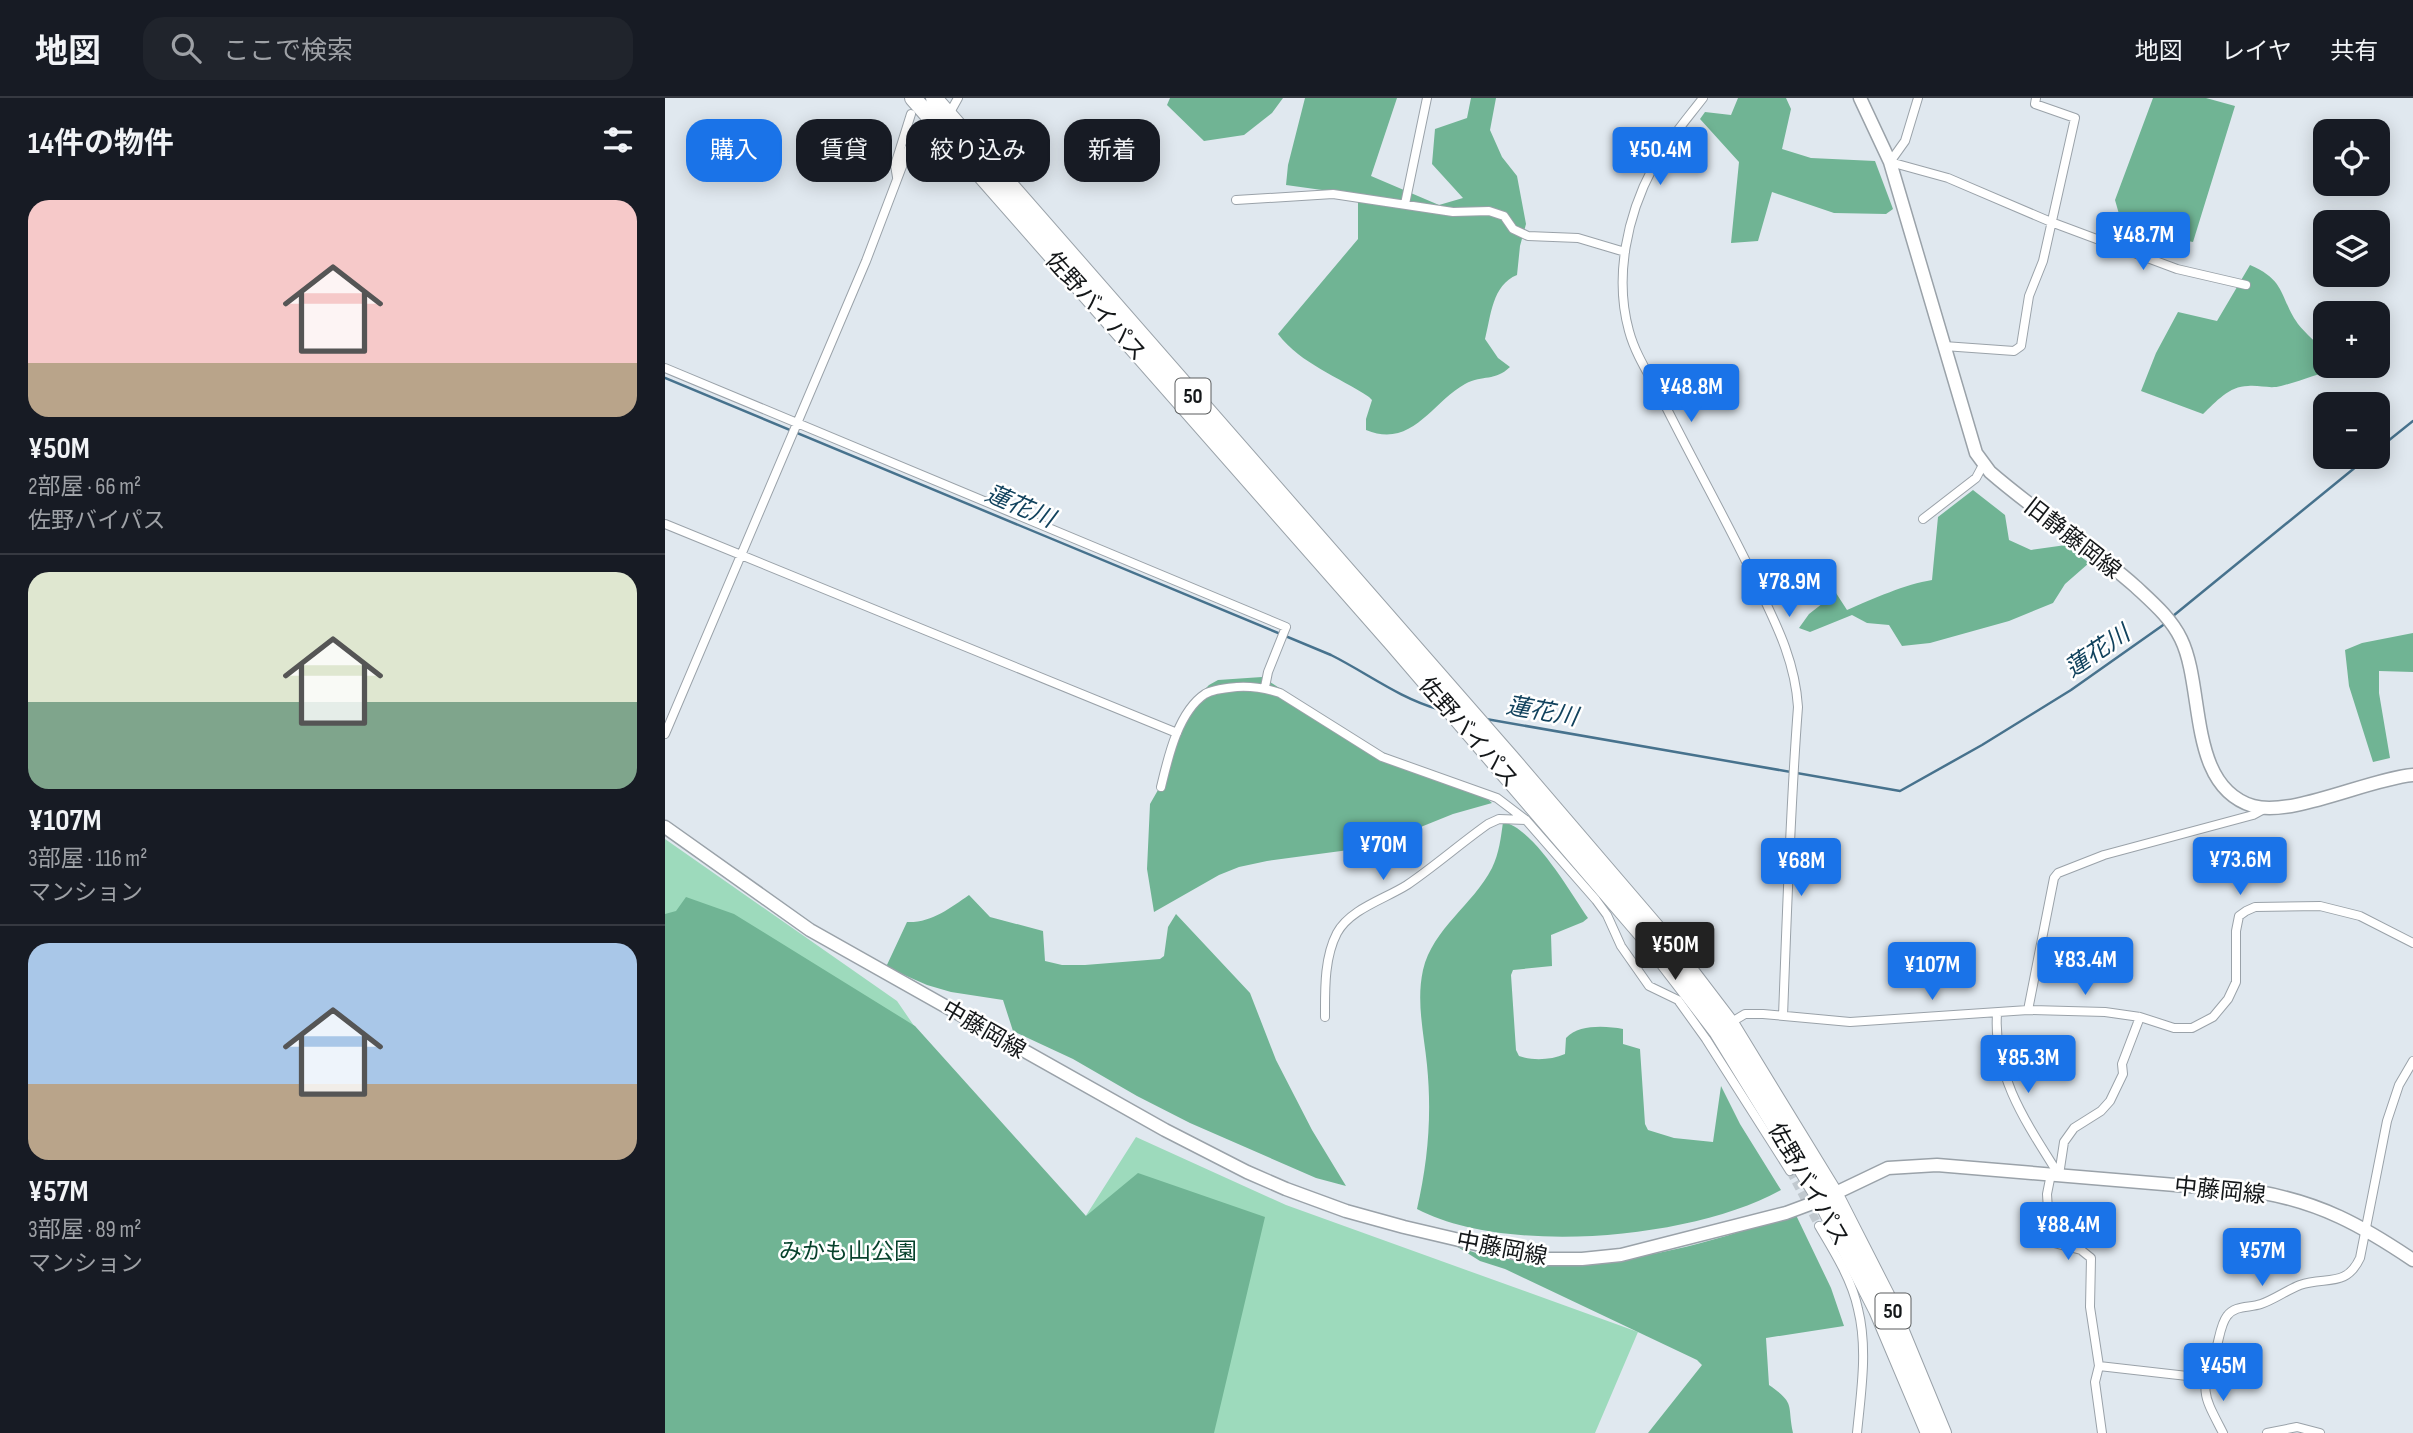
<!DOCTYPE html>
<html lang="ja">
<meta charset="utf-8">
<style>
body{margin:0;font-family:"Sofia Sans Condensed","Noto Sans JP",sans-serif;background:#20242c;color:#f1f3f6;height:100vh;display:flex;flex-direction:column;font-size:26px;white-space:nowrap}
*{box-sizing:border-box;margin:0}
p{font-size:23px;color:#9ea1a6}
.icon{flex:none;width:38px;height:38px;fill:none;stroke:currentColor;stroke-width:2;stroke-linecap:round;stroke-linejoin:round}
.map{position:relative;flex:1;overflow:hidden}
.details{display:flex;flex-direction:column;background:#171b24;width:665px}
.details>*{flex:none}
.top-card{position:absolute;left:21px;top:21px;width:665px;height:63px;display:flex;gap:14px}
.controls{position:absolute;left:1648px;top:21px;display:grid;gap:14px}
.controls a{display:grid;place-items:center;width:77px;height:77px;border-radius:14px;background:#171b24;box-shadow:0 4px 18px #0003;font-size:35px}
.price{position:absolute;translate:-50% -60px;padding:0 16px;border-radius:7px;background:#1a73e8;color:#fff;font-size:23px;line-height:46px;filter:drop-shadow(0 2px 4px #0008)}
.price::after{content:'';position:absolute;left:50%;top:42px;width:21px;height:16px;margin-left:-10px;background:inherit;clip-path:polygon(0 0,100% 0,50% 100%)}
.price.current{background:#222;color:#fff}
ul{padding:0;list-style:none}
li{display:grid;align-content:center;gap:14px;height:371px;padding:0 28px}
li+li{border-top:2px solid #363941}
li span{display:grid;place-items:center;height:217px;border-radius:21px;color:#555}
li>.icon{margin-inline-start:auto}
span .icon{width:126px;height:126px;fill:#fffc;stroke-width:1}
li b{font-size:30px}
h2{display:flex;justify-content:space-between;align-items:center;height:84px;padding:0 28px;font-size:30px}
.pill{padding:0 24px;border-radius:21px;background:#171b24;box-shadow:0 4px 18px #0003;font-size:24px;line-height:63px}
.pill.current{background:#1a73e8;color:#fff}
header{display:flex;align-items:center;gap:42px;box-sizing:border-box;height:98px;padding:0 35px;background:#171b24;border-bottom:2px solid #363941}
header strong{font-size:33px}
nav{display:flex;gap:38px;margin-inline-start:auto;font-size:24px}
.search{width:490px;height:63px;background:#20242c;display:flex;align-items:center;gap:18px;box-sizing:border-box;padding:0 24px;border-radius:21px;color:#9ea1a6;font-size:26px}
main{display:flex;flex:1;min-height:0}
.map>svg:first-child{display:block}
.green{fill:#9ddabc}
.forest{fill:#70b494}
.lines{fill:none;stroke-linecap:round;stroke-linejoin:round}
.stream{stroke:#47728d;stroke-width:2.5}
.street-tunnel{stroke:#c1c9cf;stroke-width:8;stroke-dasharray:8 4;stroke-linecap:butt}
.street-casing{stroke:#9aa2a9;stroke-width:10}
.secondary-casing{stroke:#9aa2a9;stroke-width:15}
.highway-casing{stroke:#9aa2a9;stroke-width:18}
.street{stroke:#fff;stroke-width:8}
.secondary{stroke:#fff;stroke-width:12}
.highway{stroke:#fff;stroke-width:16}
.labels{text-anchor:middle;stroke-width:5;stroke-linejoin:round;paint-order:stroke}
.shield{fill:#fff;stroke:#5a5d5e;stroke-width:2}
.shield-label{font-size:21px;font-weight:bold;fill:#141719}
.street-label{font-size:23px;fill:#141719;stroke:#fff}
.park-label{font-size:23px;fill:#07422c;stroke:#fff}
.water-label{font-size:24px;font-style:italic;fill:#11425d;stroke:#fff}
</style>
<header>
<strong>地図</strong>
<div class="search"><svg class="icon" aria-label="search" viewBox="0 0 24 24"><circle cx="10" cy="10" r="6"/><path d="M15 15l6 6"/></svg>ここで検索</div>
<nav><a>地図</a><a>レイヤ</a><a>共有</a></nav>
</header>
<main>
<section class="details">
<h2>14件の物件<svg class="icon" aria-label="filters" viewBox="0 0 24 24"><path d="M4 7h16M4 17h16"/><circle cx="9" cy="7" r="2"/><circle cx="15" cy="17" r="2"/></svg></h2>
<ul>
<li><span style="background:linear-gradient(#f6c9c9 75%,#b9a48a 0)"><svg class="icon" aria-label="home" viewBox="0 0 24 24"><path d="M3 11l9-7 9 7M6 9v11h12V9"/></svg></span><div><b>¥50M</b><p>2部屋 · 66 m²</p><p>佐野バイパス</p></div></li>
<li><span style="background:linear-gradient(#dfe7d0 60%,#7fa58c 0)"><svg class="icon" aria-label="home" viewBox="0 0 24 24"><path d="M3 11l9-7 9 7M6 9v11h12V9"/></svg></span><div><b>¥107M</b><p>3部屋 · 116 m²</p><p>マンション</p></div></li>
<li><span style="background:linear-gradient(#a9c7e8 65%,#b9a48a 0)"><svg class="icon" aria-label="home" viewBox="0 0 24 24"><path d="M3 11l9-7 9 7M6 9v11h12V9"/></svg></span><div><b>¥57M</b><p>3部屋 · 89 m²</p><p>マンション</p></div></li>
</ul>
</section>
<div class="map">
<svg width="1748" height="1335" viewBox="0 0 1748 1335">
<rect width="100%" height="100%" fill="#e0e8ef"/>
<path class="green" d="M0,741l232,162 169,246 70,-110 150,68 352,127 -43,101h-930z"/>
<path class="forest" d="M505,0h113l-11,15 -28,22 -40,6 -37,-36z
M640,0h92l-26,78 68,29 24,-7 -31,-34 3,-35 32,-11 4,-20h25l-6,32 12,27 15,19 9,48 -6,22 -3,29c-25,10 -26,41 -32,64l13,19 12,9c-16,15 -26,7 -45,17 -34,19 -53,65 -99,46v-11l6,-19 -3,-3c-30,-20 -68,-33 -91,-63l80,-95v-44l-72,-10 2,-20z
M1073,0h48l5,11 -9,40 29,9 64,3 18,48 -7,5 -52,-1 -62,-21 -14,49 -27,2 8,-81 -39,-43 5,-7 26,3z
M1488,0h53l29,8 -42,136 -30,-6 -42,-15 -6,-21z
M1585,167c37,16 29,32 48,59 8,10 19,19 28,28v14h12l1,3c-20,4 -38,12 -58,17 -11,3 -21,-1 -33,0 -19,0 -32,16 -45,28l-62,-23 15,-38 22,-41 39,9z
M1308,392l32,25 4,25 22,10 35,-5 23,18 -24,21 -12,19 -44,18 -79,22 -28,3 -13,-21 -22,-2 -15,-8 -42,17 -11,-4 10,-14 27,-21 11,17c25,-11 59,-26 85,-30l6,-63z
M1748,535v39l-34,-1v22l11,65 -17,4 -24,-76 -4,-36 17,-7z
M597,579l113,72 107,45 10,9 -39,11 -82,33 -104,14 -28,6 -20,8 -65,37 -7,-43 3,-65 8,-14 20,-54 24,-44 7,-7 9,-5z
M838,724c31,6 67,70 85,96l-5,4 -32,13 1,31 -39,4 -2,5 5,75 3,6c14,5 32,4 46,-2l1,-16c13,-14 40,-12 57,-9v15l17,5 5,75 3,6 26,8 39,4 8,-56 19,38 41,66c-88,49 -274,66 -364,19 11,-48 15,-94 10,-144 -3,-31 -11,-63 -4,-95 10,-42 50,-65 69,-102 7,-14 9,-31 11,-46z
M304,797l21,22 53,14 2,30 17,4h23l75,-6 4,-3 4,-29 8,-13 74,79 26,67 36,70 34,56 -30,-8 -126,-55 -53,-27 -64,-37 -60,-28 -10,-31 -52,-8 -24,-7 -41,-18 21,-45c25,1 43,-14 62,-27z
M21,799l48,17 181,112 171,190 52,-43 127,44 -51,216h-549v-519l11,-3z
M1130,1115l36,75 13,38 -78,12 3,47c27,19 18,19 24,48h-145l54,-68 -5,-5 -192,-91 -25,-8 -24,-15c7,2 13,5 20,7 109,26 217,-3 319,-40z"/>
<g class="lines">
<path class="stream" d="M0,280l666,277c36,18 68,43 107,54
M1713,351l35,-28
M1508,518l195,-159
M821,621l414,72 82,-46 89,-55 95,-67"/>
<path class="street-tunnel" d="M1125,1073l29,55"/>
<g class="street-casing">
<path id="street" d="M1038,0c-17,22 -36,44 -50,69 -26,49 -39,110 -24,164 7,26 23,48 35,72 30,60 63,118 92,179 20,42 39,78 42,125 -8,103 -11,206 -15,309
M1253,0l-13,43 -15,21 58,16 103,44 126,47 69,16
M283,18l10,-18
M232,79l-2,-12 16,-51
M571,102l97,-6 120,18 36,-1 15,5 9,13 15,7 50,2 47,14
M740,106l22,-106
M1279,248l70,5 7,-5 8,-50 14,-35 32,-143 -40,-14 1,-6
M0,270l621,259 -18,45 -3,15
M1258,421l53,-41 7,-13
M0,426l512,209
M0,636l201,-473 43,-113 5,-8 23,-16
M496,689c7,-29 17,-75 44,-93 8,-5 22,-6 32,-7 16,-1 28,1 43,6l102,64 115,41 29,22 70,80 11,15 14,31 28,40 29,14 28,39 84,132
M1363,912l26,-132 4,-5 46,-18 149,-40 11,-6
M1332,916c-4,62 30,110 62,161
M660,919c0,-27 -1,-59 12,-84 13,-24 48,-34 70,-48 28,-19 54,-42 81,-61l11,-5 27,1
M1065,925l15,-9h18l87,8 178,-12 77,2 35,5 34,11h18l21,-11 15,-18 8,-17v-51l3,-15 7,-5 9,-4 65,-1 40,10 53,27
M1386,1076l-4,20 3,48 31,8 10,8 -1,49 9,59 -4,16 7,51
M1394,1077l5,-33 10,-14 27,-17 9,-10 13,-27 -1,-10 18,-47
M1154,1128c15,25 33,54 39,83 10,40 3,83 -1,124
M1434,1268l106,12
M1558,1335c-19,-37 -24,-41 -8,-81 4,-10 5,-27 12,-36 8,-11 22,-8 34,-12 14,-5 26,-14 39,-19 26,-9 46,3 60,-27l27,-137 12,-36 14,-24
M1602,1335l30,-6 23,6"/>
</g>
<g class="secondary-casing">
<path id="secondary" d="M1195,0l30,64 86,291 14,19c47,41 100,74 146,115 16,15 35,31 45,52 24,49 6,147 72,167 39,11 115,-27 160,-31
M0,729l145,103 355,200 82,42 39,17 60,22 58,16 136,32h42l39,-4 165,-42 35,-13 67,-32 49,-3 322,27c62,11 102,33 154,68"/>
</g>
<g class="highway-casing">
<path id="highway" d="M248,0l480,546 254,296 70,91 104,169 56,110 52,123
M269,0l576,659 156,182 64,84 104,170 52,102 57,138"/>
</g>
<use href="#street" class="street"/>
<use href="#secondary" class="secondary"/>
<use href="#highway" class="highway"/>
</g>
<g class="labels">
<g class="shield">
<rect x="510.5" y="280.5" width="35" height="35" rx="5"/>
<rect x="1210.5" y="1195.5" width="35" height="35" rx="5"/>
</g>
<g class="shield-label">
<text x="528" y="305">50</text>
<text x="1228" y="1220">50</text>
</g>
<g class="street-label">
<text transform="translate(431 208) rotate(48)" y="8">佐野バイパス</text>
<text transform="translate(1408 440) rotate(38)" y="8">旧静藤岡線</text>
<text transform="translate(804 634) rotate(49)" y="8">佐野バイパス</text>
<text transform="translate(319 931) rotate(30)" y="8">中藤岡線</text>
<text transform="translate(1144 1086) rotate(60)" y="8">佐野バイパス</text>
<text transform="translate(1555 1092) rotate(6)" y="8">中藤岡線</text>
<text transform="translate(837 1150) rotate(11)" y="8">中藤岡線</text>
</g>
<g class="park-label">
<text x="183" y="1161">みかも山公園</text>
</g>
<g class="water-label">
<text transform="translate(355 408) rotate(23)" y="8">蓮花川</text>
<text transform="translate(1432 553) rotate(-34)" y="8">蓮花川</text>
<text transform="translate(877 613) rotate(10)" y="8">蓮花川</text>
</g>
</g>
</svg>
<div class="controls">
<a><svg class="icon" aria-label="locate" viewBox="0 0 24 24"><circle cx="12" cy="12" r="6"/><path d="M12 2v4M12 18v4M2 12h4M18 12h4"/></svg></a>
<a><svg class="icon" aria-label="layers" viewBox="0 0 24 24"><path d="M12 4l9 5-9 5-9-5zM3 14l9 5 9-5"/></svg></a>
<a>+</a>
<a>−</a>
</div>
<b class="price" style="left:995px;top:89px">¥50.4M</b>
<b class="price" style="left:1478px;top:174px">¥48.7M</b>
<b class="price" style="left:1026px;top:326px">¥48.8M</b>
<b class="price" style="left:1124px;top:521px">¥78.9M</b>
<b class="price" style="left:718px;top:784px">¥70M</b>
<b class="price" style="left:1575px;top:799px">¥73.6M</b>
<b class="price" style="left:1136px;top:800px">¥68M</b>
<b class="price current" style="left:1010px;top:884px">¥50M</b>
<b class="price" style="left:1420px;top:899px">¥83.4M</b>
<b class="price" style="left:1267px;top:904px">¥107M</b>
<b class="price" style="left:1363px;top:997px">¥85.3M</b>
<b class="price" style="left:1403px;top:1164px">¥88.4M</b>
<b class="price" style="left:1597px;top:1190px">¥57M</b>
<b class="price" style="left:1558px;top:1305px">¥45M</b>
<div class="top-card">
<a class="pill current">購入</a>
<a class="pill">賃貸</a>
<a class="pill">絞り込み</a>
<a class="pill">新着</a>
</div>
</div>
</main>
